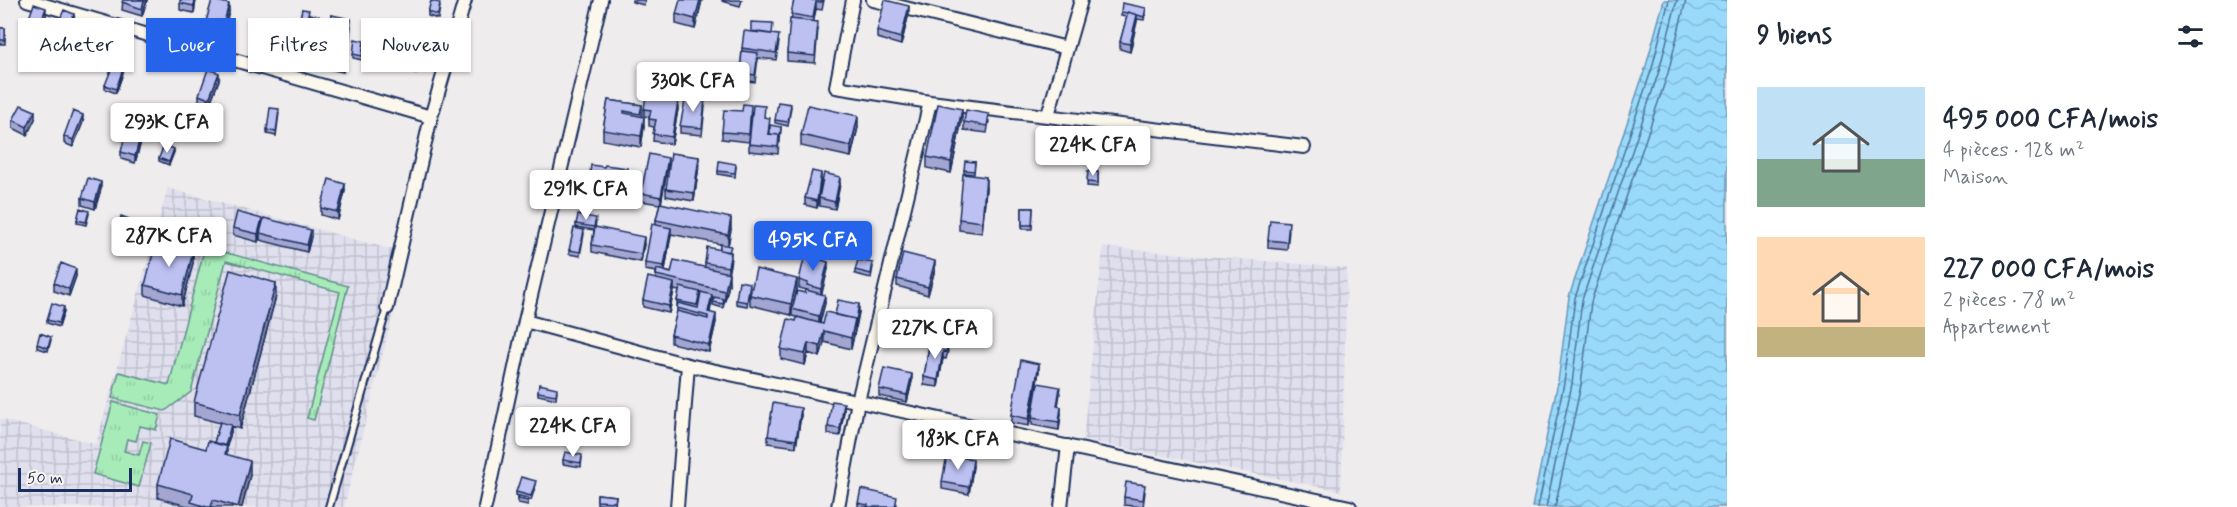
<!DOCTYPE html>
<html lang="fr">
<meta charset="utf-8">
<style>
body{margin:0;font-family:Mynerve,sans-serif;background:#f6f6f7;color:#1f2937;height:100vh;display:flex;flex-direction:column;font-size:22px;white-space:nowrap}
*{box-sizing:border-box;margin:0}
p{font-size:20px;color:#747a83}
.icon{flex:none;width:33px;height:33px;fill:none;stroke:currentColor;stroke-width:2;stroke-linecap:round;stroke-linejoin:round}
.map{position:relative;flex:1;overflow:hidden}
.details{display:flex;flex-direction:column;background:#fff;width:510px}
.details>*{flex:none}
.hud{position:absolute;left:18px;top:18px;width:570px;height:54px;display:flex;gap:12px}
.scale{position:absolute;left:18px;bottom:15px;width:114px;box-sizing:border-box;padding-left:6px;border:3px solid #1b2f5e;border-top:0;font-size:16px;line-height:21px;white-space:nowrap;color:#1b2f5e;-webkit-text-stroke:4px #fbf7ec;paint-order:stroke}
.price{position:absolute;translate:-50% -51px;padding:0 14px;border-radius:6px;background:#fff;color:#222;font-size:20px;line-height:39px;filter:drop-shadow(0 2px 3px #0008)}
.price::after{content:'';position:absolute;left:50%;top:36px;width:18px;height:14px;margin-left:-9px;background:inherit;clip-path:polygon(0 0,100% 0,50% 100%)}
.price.current{background:#2563eb;color:#fff}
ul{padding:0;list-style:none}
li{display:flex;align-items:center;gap:18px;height:150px;padding:0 30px}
li span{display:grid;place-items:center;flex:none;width:168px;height:120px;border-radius:0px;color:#555}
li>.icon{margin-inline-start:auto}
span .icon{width:72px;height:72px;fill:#fffc;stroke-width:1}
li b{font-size:26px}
h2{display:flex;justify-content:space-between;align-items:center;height:72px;padding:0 30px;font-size:26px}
.chip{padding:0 21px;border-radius:0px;background:#fff;box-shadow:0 2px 4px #0004;font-size:21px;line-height:54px}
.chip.current{background:#2563eb;color:#fff}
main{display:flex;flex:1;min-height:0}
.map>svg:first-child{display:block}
.industrial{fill:url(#industrial-grid)}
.grass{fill:url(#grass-tufts);stroke:#618e8b;stroke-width:1.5}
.water{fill:url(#water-waves);stroke:#6796bc;stroke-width:1.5}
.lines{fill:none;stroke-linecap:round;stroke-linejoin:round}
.shore{stroke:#4d739c;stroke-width:1.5}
.service-casing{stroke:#1b2f5e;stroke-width:10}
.minor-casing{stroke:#1b2f5e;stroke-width:16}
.service{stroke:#fbf7ec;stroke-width:6}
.minor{stroke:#fbf7ec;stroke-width:12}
.wall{fill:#a3a6d0;stroke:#1b2f5e;stroke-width:1.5;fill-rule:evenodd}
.shaded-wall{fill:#8487a9;stroke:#1b2f5e;stroke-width:1.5}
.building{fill:#bdc1f2;stroke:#1b2f5e;stroke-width:1.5}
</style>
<main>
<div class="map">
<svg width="1727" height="507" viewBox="0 0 1727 507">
<defs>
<pattern id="industrial-grid" width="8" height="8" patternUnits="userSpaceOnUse" patternTransform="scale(1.5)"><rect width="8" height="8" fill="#e0dfee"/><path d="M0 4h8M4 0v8" fill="none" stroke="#c0c0ce"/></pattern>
<pattern id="grass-tufts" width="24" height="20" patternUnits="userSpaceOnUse" patternTransform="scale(1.5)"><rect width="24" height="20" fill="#a7ecb8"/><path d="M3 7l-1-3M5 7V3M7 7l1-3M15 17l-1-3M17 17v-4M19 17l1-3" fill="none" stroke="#8fcba1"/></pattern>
<pattern id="water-waves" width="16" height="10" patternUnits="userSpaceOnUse" patternTransform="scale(1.5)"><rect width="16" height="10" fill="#99dafa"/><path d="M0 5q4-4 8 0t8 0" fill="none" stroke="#83bbd9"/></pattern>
</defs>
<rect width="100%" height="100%" fill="#efeced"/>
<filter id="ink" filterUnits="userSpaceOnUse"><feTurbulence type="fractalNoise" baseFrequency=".0167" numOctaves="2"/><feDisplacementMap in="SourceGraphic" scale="12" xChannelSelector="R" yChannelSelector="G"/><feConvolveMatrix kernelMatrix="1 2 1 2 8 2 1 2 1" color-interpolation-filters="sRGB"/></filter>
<g filter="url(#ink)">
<path class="industrial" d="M168,188l240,66 -64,253h-344v-88l96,25z
M1103,247l244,21 -6,223 -258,-51z"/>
<path class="grass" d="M205,247l143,39 -34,134 -7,-2 33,-126 -114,-31 -35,131 -26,19 -53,-13 7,-26 50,13z
M113,402l47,13 -4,15 -16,-4 -4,15 -9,-2 -3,12 15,4 4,-14 8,2 -12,44 -46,-13z"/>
<path class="water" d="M1664,0h63v507h-195l26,-125 11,-85 77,-231z"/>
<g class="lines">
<path class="shore" d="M1538,507l26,-124 11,-85 77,-230 17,-68
M1546,507l26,-123 10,-84 77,-229 18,-71
M1555,507l26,-122 10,-83 77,-229 18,-73"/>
<g class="service-casing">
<path id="service" d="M329,507l58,-199"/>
</g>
<g class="minor-casing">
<path id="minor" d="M27,0l404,117
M853,0l-17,87 94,15 374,45
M873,0l194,48
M1048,115l33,-115
M387,308l44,-191 34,-117
M525,321l163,44 662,142
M485,507l40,-186 76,-321
M677,507l11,-142
M838,507l20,-106 72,-299
M1061,507l7,-61"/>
</g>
<use href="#service" class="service"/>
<use href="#minor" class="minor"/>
</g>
<path class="wall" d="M123,0h24l-5,16 -20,-6z
M196,0l-2,13 -14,-3v-7z
M632,0h13l-1,5 -12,-3z
M702,0l-7,29 -19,-5v-10z
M722,0h20l-2,6 -18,-5z
M794,0h30l-2,10 -6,-1 -3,13 5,7 -3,34 -28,-2v-8z
M440,7l-2,12 -10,-3v-4z
M302,9l7,5 -2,9h-1l-2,11 -10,-3v-4l6,-7z
M229,12l-9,32 -17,-5v-7z
M1121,12h25l-2,8 -7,-1 -7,33 -10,-3v-7l7,-25 -6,-1z
M909,13l-8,32 -24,-7v-7z
M332,15l19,11 -2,18 -6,28 -20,-4v-7z
M46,16l-4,9 1,8 -1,4 1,4 -2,5 3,5 -3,5 6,2 10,-3 -4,9 -5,-2 -3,8 -19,-9v-4l5,-14 -3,-1 2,-7 -4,-2v-7z
M74,18l-9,20 -10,-4v-4z
M319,20l-3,16 -9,-3v-3z
M0,28h5v16h-5z
M772,34l7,8 -3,18 -18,-2 -3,24 -15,-2 2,-32z
M432,40l-2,12 -20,-4v-3z
M364,45l-2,15 -9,-2v-4z
M324,54l-3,13 -16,-3v-4z
M419,62l-3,11 -18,-5v-3z
M59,63h24l-3,10 -21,-6z
M123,73l-7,20 -11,-4v-4z
M219,80l-10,26 -10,-4v-7z
M608,100l34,5v11l2,11 -3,20 -38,-7v-10z
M705,107l-3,28 -22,-2v-7z
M791,107l-3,19 -13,-3v-3z
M644,109h34l-6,35 -19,-3 1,-14 -5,-1v-9l-5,-1z
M751,112l-2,30 -27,-3v-7z
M279,113l-3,23 -9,-2v-4z
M765,118l5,7 -1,9 12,-7 -1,15 -1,-1 -1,13 -29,-3v-7z
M35,119l-8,16 -14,-7v-8z
M962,119l-11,54 -24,-5v-11z
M989,121l-2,12 -23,-3v-8z
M83,122l-10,25 -9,-4v-7z
M858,127l-7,30 -50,-11v-11z
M143,134l-8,29 -14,-4v-7z
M174,152l-5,13 -10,-4v-3z
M975,162l-1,12 -10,-1v-3z
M668,165l-7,38 70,26 -3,16 3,14 -3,14 1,11 -6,24 -10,-3 1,-6 -2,-1 -2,15 6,9 -7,30 -38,-9v-8l6,-23v-11l2,-10 -5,-1 -5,23 -26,-6v-7l13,-21v-7l-11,-2v-7l11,-38v-5l4,-16 -19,-3v-8zM671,234l49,10v6l-15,13v5l-34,5 -6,-2z
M699,165l-5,36 -28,-5v-7z
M736,167l-1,10 -17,-3v-3z
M1088,171l10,1v15l-11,-1z
M627,172l10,12 -3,21 -46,-7v-10z
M821,181l-4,27 -12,-3v-7z
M840,184l-5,25 -16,-3v-8z
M986,188l-4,45 -23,-3v-11z
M101,189l-6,20 -13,-4v-7z
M345,191l-7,29 -17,-5v-7z
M1022,208h11l-1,21h-10z
M89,214l-3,11 -9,-2v-3z
M129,222l-3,10 -8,-2v-3z
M596,222l-1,5 49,17 -3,18 -49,-10v-7l2,-15 -18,-3v-3z
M262,224l49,13 -4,15 -47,-12v-5l-2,7 -25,-7v-7z
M1289,230l-2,20 -19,-2v-8z
M584,234l-4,22 -11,-2v-4z
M193,263l-11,43 -37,-11v-10z
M873,267l-2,11 -16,-4v-4z
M828,269l-7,25 4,9 -5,20 3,1 12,-9 24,-3 -8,37 -27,-7 -4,15 -12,-4 -3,12 -24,-6v-10l15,-28 9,-2 -13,-3v-6l-1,5 -41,-10v-10l47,-6 -2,12 10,-8 2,-3 -8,-2v-8z
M935,269l-7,26 -31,-9v-7z
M76,276l-7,20 -15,-5v-8z
M750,287l-3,19 -11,-2v-4z
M276,296l-36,133 -9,-3v6l-4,14v9l23,20 -8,32h-51l-33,-9v-14l56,-41 6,-20 -26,-7v-14z
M64,311l-5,16 -12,-4v-3z
M949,330l-3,14 2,7 -2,8 -3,-1 -5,29 -14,-2v-8l5,-32 -10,-2v-7z
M51,340l-3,11 -11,-3v-4z
M1039,371l-10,55 -18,-3v-8z
M912,381l-5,21 -28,-6v-7z
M557,391l-1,8 -18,-4v-3z
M1060,394l-2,12 3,8 -2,16 -27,-5v-7z
M844,411l-4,25 -12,-2v-7z
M801,415l-5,32 -28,-4v-7z
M582,458l-1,9 -18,-3v-4z
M973,466l-4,28 -27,-5v-7z
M536,485l-5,15 -3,-1v6l-10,-2v-7l-2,-1v-3z
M1145,492l-2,15 -19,-2v-8z
M597,494l19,2 -1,10 -18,-2z
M858,503l39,1 -1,3h-38z"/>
<path class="shaded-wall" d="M144,0h3l-5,16v-7z
M195,0h1l-2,13v-7z
M700,0h2l-7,29v-10z
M816,2v7l-3,16v-7z
M229,4v8l-9,32v-7z
M909,6v7l-8,32v-7z
M46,8v8l-6,16v-8z
M74,14v4l-9,20v-3z
M1137,15v7l-7,30v-8z
M351,19l-2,25 -6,28v-7l5,-26z
M43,26v7l-2,6v-7z
M123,69v4l-7,20v-4z
M219,73v7l-10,26v-7z
M678,102v7l-6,35v-7z
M962,109v10l-11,54v-11z
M35,111v8l-8,16v-8z
M83,115v7l-10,25v-7z
M858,116v11l-7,30v-11z
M644,117v10l-3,20v-11z
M143,127v7l-8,29v-7z
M174,149v3l-5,13v-3z
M699,157v8l-5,36v-8z
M668,158v7l-7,39v-7z
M637,173v11l-3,21v-11z
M821,173v8l-4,27v-7z
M840,177v7l-5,25v-7z
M986,177v11l-4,45v-11z
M101,182v7l-6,20v-7z
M345,184v7l-7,29v-8z
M731,218v11l-3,17v-11z
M262,219v7l-4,16v-8z
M671,228v7l-7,39v-8z
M311,230v7l-4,15v-7z
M644,237v7l-3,18v-8z
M193,252v11l-11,43v-11z
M731,252v7l-3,16v-8z
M935,261v8l-7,26v-8z
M828,262v7l-7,28v-8z
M76,269v7l-7,20v-7z
M729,273v11l-4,17v-10z
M797,279v10l-6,26v-11z
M276,283v13l-36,133v-14z
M674,283v8l-5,22v-7z
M712,295v7l-4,16v-6z
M825,295v8l-6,20v-7z
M859,304v8l-3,16v-7z
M64,307v4l-5,16v-4z
M716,314v8l-7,30v-7z
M855,319v11l-4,19v-11z
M949,322v8l-4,19v-8z
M824,331v11l-4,15v-11z
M808,343v10l-3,12v-11z
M943,351v7l-5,29v-7z
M1039,364v7l-10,55v-7z
M912,374v7l-5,21v-7z
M844,403v8l-4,25v-7z
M1061,407v7l-2,16v-8z
M801,408v7l-5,32v-7z
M231,425v7l-8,25v-7z
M973,459v7l-4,28v-7z
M250,461v14l-8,32h-4z"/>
<path class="building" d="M123,0h21l-2,9 -20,-7z
M180,0h15l-1,6 -14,-3z
M212,0l17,4 -9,33 -17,-5z
M680,0h20l-5,19 -19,-5z
M794,0h29l-1,2h-6l-3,16 -22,-4z
M885,0l24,6 -8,32 -24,-7z
M431,1l9,2 -2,12 -10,-3z
M1122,3l24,5 -2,9 -16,-5v1l-7,-1z
M34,4l12,4 -6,16 3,2 -2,6 -15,-6z
M302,9l7,1 -2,9 -7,-1z
M64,10l10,4 -9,21 -10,-5z
M1128,12l9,3 -7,29 -10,-2z
M310,14l9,2 -3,16 -9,-2z
M332,15l19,4 -3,15 -19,-3z
M296,19l10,2 -2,9 -10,-3z
M790,19l28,3 -3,34 -28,-3z
M751,22l22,1 -1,11 -21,-3z
M0,28h5v12h-5z
M744,31l35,4 -3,18 -34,-5z
M329,32l20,4 -6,29 -20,-4z
M31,33l12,5 -2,5 -13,-5z
M413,33l19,4 -2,11 -20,-3z
M355,39l9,2 -2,15 -9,-2z
M32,42l12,5 -4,8 8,4 -3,7 -19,-9z
M308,47l16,4 -3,13 -16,-4z
M50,49l7,3 -4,8 -6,-2z
M742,51l16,2 -3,22 -15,-2z
M62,53l21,6 -3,10 -21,-6z
M401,54l18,4 -3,11 -18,-4z
M113,65l10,4 -7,20 -11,-4z
M208,69l11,4 -10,26 -10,-4z
M646,96l32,6 -6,35 -19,-3 3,-14 -7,-1 2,-9 -7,-1z
M686,96l19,3 -3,29 -22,-2z
M608,100l34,5 -2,9 -16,-3v2l20,4 -3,19 -38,-6z
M778,102l13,2 -3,18 -13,-2z
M743,104l8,1 -2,29 -27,-2 2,-22 18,1z
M938,104l24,5 -11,53 -24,-5z
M21,105l14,6 -8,16 -14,-7z
M753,105l12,1 -1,11 6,1 -2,16 11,1 -1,12 -29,-3z
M808,105l50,11 -7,30 -50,-11z
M270,108l9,1 -3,23 -9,-2z
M966,110l23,4 -2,12 -23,-4z
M73,111l10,4 -10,25 -9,-4z
M128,123l15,4 -8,29 -14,-4z
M770,125l11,2 -1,11h-1v-3l-9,-1z
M164,145l10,4 -5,13 -10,-4z
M671,153l28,4 -5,36 -28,-4z
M649,154l19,4 -7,39 -20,-4z
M719,161l17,3 -1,9 -17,-2z
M965,161l10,1 -1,9 -10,-1z
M591,165l13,2 1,-2 22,3v4l10,1 -3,21 -46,-6z
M812,171l9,2 -4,28 -12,-3z
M1088,171l10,1v11l-11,-1z
M824,173l16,4 -5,25 -16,-4z
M963,174l23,3 -4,45 -23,-3z
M88,178l13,4 -6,20 -13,-4z
M329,179l16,5 -7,28 -17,-4z
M660,203l71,15 -3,17 -72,-15z
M80,208l9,3 -3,11 -9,-2z
M1022,208h11l-1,17h-10z
M237,212l25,7 -4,15 -25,-6z
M578,215l18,3 -2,9 -18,-3z
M121,216l8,3 -3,10 -8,-2z
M264,218l47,12 -4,15 -47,-12z
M1270,220l19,2 -2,20 -19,-2z
M652,224l19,4 -7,38 -19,-3z
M595,227l49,10 -3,17 -49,-9z
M574,228l10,2 -4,22 -11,-2z
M156,242l37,10 -11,43 -37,-10z
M720,244l11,2 -2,6 -9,-2z
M707,247l24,5 -3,15 -23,-4z
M903,253l32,8 -7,26 -31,-8z
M805,255l23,7 -7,27 -14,-4 1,-2 -9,-3z
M674,260l55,13 -4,18 -69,-16 1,-6 14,4z
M858,260l15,3 -2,11 -16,-4z
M61,263l15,6 -7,20 -15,-6z
M756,269l41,10 -6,25 -41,-9z
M230,270l46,13 -36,132 -46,-13z
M648,277l26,6 -5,23 -26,-6z
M739,281l11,2 -3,19 -11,-2z
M680,287l20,5 -3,13 -20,-4z
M806,290l19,5 -6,21 -27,-7 5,-18 8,2z
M701,292l11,3 -4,17 8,2 -7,31 -38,-10 6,-24 31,8v-3l-31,-8 1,-5 20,5z
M714,297l10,2 -1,5 -10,-2z
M838,300l21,4 -3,17 -1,-2 -20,-4z
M52,303l12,4 -5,16 -12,-3z
M826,312l29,7 -4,19 -27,-7 -4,15 -12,-3 -3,11 -24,-5 7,-30 8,2 1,-4 26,7z
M923,317l26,5 -4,19 -26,-5z
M40,333l11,4 -3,11 -11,-4z
M930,341l18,3 -2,8 -3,-1 -5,29 -14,-3z
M1021,360l18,4 -10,55 -18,-4z
M884,368l28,6 -5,21 -28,-6z
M1038,383l22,4 -3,19 4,1 -2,15 -27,-4z
M539,384l18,4 -1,7 -18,-3z
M832,401l12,2 -4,26 -12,-2z
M773,403l28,5 -5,32 -28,-4z
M220,422l11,3 -6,21 -11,-3z
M170,439l36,10 2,-8 19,5 -2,8 25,7 -12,46 -25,-7 -2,7h-4l-16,-5 2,-8 -35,-10z
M565,452l17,3 -1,8 -18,-3z
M947,455l26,4 -4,28 -27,-5z
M521,477l15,4 -5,15 -15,-4z
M1126,482l19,3 -2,15 -19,-3z
M861,489l36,8 -2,10h-27v-2l-10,-2z
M597,494l19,2 -1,6 -18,-1z
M519,496l9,2v3l-10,-2z"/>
</g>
</svg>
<div class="scale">50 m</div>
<b class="price" style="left:693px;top:113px">330K CFA</b>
<b class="price" style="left:167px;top:154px">293K CFA</b>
<b class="price" style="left:1093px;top:177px">224K CFA</b>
<b class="price" style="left:586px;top:221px">291K CFA</b>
<b class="price" style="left:169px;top:268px">287K CFA</b>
<b class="price current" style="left:813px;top:272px">495K CFA</b>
<b class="price" style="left:935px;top:360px">227K CFA</b>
<b class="price" style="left:573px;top:458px">224K CFA</b>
<b class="price" style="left:958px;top:471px">183K CFA</b>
<div class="hud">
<a class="chip">Acheter</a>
<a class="chip current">Louer</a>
<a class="chip">Filtres</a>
<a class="chip">Nouveau</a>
</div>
</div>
<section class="details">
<h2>9 biens<svg class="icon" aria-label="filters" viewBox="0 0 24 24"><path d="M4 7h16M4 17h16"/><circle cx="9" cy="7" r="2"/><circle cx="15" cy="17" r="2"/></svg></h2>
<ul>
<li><span style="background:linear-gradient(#bfe0f5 60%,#7fa58c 0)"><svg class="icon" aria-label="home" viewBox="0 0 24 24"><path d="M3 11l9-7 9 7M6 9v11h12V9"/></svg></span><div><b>495 000 CFA/mois</b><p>4 pièces · 128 m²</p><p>Maison</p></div></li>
<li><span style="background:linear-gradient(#ffd9b3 75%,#c2b280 0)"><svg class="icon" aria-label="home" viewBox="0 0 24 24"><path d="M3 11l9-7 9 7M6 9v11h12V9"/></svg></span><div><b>227 000 CFA/mois</b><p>2 pièces · 78 m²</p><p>Appartement</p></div></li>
</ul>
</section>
</main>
